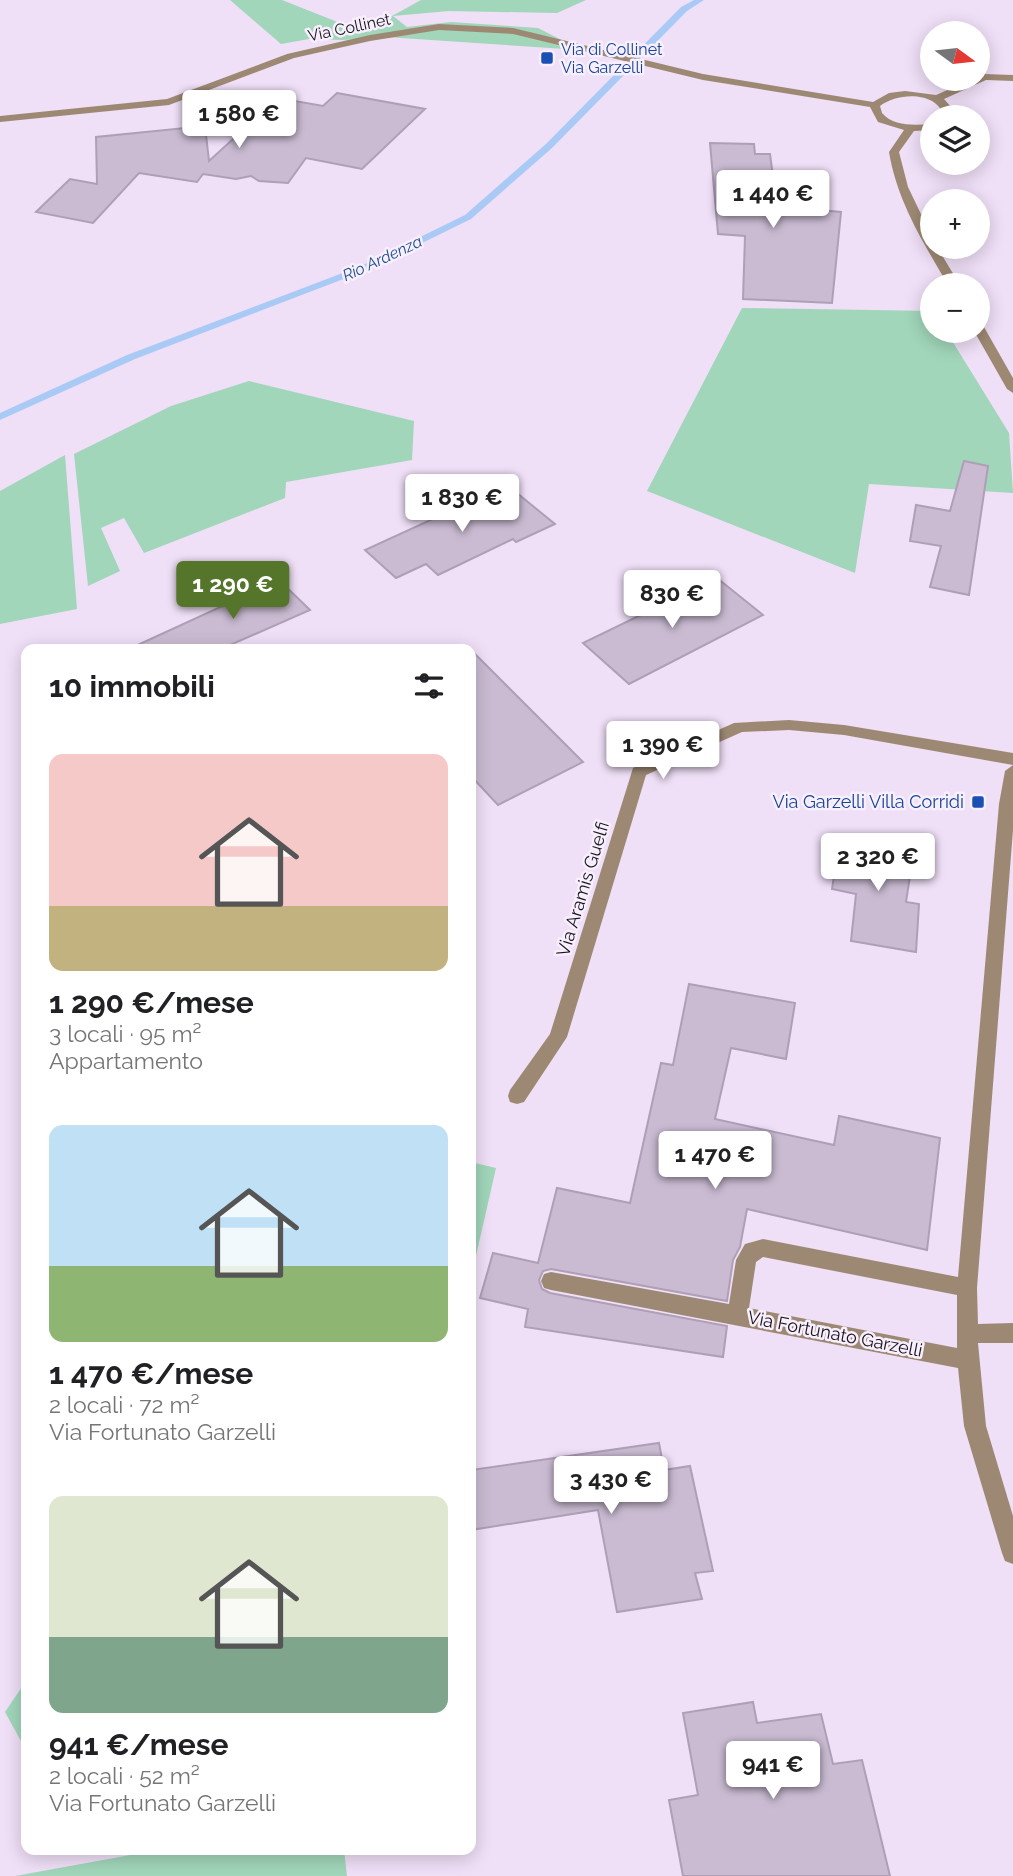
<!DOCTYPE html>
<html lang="it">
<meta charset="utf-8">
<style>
body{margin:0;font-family:Raleway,sans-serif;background:#f2f2f2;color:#202124;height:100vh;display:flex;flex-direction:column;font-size:26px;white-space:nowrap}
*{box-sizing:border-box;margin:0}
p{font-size:23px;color:#757577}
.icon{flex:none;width:38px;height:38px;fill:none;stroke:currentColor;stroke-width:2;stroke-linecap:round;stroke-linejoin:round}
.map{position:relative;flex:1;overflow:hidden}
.side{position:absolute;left:21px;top:644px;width:455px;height:1211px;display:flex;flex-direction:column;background:#fff;border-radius:14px;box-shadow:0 4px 18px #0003}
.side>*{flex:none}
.needle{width:46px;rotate:105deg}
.tools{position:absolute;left:920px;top:21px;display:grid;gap:14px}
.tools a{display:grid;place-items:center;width:70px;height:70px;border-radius:50%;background:#fff;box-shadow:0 4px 18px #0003;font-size:35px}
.price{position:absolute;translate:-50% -60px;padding:0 16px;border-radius:7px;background:#fff;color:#222;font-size:23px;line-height:46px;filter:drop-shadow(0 2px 4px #0008)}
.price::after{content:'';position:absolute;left:50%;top:42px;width:21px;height:16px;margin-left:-10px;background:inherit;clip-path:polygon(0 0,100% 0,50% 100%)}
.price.current{background:#55752b;color:#fff}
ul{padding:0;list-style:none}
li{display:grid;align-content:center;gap:14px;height:371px;padding:0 28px}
li span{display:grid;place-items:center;height:217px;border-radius:14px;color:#555}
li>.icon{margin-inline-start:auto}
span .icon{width:126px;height:126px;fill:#fffc;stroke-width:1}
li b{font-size:30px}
h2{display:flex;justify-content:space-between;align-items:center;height:84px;padding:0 28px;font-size:30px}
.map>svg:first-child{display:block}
.green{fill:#a1d6ba}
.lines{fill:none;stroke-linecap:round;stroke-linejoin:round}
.stream{fill:#aacaf6;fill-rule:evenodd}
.building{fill:#cabbd2;stroke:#ae9fb6;stroke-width:2}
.street{fill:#9d8973;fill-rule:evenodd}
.transit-dot{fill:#1a4fb4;stroke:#f8effd;stroke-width:2.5}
.labels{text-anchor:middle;stroke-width:5;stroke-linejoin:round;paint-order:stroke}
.far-street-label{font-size:16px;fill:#1a151d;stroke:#f8effd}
.far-transit-label{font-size:16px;fill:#164399;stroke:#f8effd;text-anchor:start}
.far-water-label{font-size:16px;font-style:italic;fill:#1b4d8d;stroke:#f8effd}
.transit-label{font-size:18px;fill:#164399;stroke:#f8effd;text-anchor:end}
.street-label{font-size:18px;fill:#1a151d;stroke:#f8effd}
</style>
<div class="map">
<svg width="1013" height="1876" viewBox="0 0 1013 1876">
<rect width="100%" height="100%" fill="#efdff7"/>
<path class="green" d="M230,0h52l63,25 47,-9 29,-16h165l-29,13 -108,-2 -56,5 14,11 44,-5 87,6 43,22 -195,-13 -43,3 -34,-1 -28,5z
M742,308l191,3v20h13l63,102 4,60 -144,-9 -14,89 -208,-82z
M249,381l165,40 -2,39 -126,22 -1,16 -141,55 -20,-35 -23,10 19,43 -32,15 -14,-132 97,-48z
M65,455l12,154 -77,15v-133z
M471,1162l25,6 -25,110z
M26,1681v61l-4,1 -17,-31z
M158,1850h186l3,26h-332z"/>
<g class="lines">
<path class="stream" d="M694,0h10l-17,11 -135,137 -81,71 -104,51 -232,89 -135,61v-7l127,-58 234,-89 104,-51 81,-71 135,-137z"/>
</g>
<path class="building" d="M337,93l88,16 -63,60 -56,-11 -18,25 -29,-2 -8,-5 -15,3 -33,-5 -6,8 -58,-9 -46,50 -57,-11 34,-33 27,5 -1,-47 109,-11 4,35 69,-63 45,8z
M710,143l44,1 1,10h15l7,52 64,6 -9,91 -89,-4 2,-63 -27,-2z
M964,461l24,5 -19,129 -39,-8 11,-41 -31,-5 6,-36 34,6z
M507,485l48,39 -39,18 -3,-3 -75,36 -12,-11 -30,14 -31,-28z
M717,578l46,37 -134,69 -46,-41z
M279,580l31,30 -89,39h-92z
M471,650l112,112 -85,43 -27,-29z
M840,836l74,14 -8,52 13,2 -3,48 -65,-11 5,-47 -24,-5z
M689,984l106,19 -9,56 -55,-11 -16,71 119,26 5,-29 101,22 -13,112 -180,-41 -7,38 -7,13 -6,41 -176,-32 -8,2 -4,9 3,9 8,4 177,33 -4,31 -198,-30 3,-18 -48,-11 13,-45 45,10 19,-75 73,15 31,-140 12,2z
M659,1443l5,27 26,-4 23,105 -18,2 7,26 -85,13 -19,-102 -127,20v-60z
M753,1702l4,21 64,-9 12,50 29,-4 28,116h-207l-14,-76 29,-5 -15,-82z"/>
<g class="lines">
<path class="street" d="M439,24l74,4 190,46 170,28 16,-9 16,-2 31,4 48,-21 29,1v6l-27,-1 -42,19 8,9 2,9h-10c-6,-26 -46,-25 -64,-11l2,7c12,14 33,12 51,11v6l-19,1 -15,21 9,35 25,52v8h4l23,38h-12c-25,-43 -51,-84 -59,-133l15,-22 -26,-8 -8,-15 -167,-27 -190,-46 -74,-4 -69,11 -76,17 -125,47 -169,17v-6l167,-17 120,-45 83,-19z
M978,323l6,4 29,51v15l-6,-4 -33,-58h4z
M789,720l55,5 169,28v12l-169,-30 -55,-5 -47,2 -96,43 -79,262 -43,65 -7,2 -7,-2 -2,-6 2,-6 40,-56 83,-266 101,-45z
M1013,765v65l-36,458 1,36 35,-1v20h-35l8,83 27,90v48l-8,-3 -3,-8 -38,-127 -6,-58 -407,-78 -7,-2 -3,-7 3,-7 7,-2 178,32 7,-44 9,-16 18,-5 195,38 41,-473 6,-33zM763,1257l194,38v53l-208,-40 7,-46z"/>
</g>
<g class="transit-dot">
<rect x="540" y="51" width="14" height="14" rx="3.5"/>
<rect x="971" y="795" width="14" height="14" rx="3.5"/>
</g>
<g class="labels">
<g class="far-street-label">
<text transform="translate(349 27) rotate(-12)" y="6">Via Collinet</text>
</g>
<g class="far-transit-label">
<text x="561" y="55">Via di Collinet<tspan x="561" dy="18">Via Garzelli</tspan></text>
</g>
<g class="far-water-label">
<text transform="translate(382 258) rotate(-25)" y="6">Rio Ardenza</text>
</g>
<g class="transit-label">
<text x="964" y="808">Via Garzelli Villa Corridi</text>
</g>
<g class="street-label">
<text transform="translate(583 889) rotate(-73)" y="6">Via Aramis Guelfi</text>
<text transform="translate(835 1334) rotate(11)" y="6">Via Fortunato Garzelli</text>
</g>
</g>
</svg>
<div class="tools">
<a><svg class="needle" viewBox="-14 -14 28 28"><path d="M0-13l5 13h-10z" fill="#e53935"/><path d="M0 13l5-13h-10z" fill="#757577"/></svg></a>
<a><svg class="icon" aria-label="layers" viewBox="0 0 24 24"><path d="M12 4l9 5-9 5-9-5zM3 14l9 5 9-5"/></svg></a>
<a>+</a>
<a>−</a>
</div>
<b class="price" style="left:239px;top:150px">1 580 €</b>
<b class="price" style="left:773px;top:230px">1 440 €</b>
<b class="price" style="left:462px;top:534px">1 830 €</b>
<b class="price current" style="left:233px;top:621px">1 290 €</b>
<b class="price" style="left:672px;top:630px">830 €</b>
<b class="price" style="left:663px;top:781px">1 390 €</b>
<b class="price" style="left:878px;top:893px">2 320 €</b>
<b class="price" style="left:715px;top:1191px">1 470 €</b>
<b class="price" style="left:611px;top:1516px">3 430 €</b>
<b class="price" style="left:773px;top:1801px">941 €</b>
<section class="side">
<h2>10 immobili<svg class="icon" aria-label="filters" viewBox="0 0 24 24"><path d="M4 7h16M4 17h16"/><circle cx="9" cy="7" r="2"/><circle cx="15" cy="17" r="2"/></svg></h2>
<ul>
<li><span style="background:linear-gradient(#f6c9c9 70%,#c2b280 0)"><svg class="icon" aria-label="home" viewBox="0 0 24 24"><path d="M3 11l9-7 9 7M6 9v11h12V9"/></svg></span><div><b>1 290 €/mese</b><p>3 locali · 95 m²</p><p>Appartamento</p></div></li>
<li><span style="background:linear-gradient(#bfe0f5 65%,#8fb573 0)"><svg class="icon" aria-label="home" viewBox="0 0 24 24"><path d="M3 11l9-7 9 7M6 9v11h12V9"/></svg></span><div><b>1 470 €/mese</b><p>2 locali · 72 m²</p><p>Via Fortunato Garzelli</p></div></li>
<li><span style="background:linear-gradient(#dfe7d0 65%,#7fa58c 0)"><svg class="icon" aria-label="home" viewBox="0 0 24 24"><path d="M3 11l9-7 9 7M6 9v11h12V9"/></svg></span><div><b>941 €/mese</b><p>2 locali · 52 m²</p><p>Via Fortunato Garzelli</p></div></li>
</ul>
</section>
</div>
